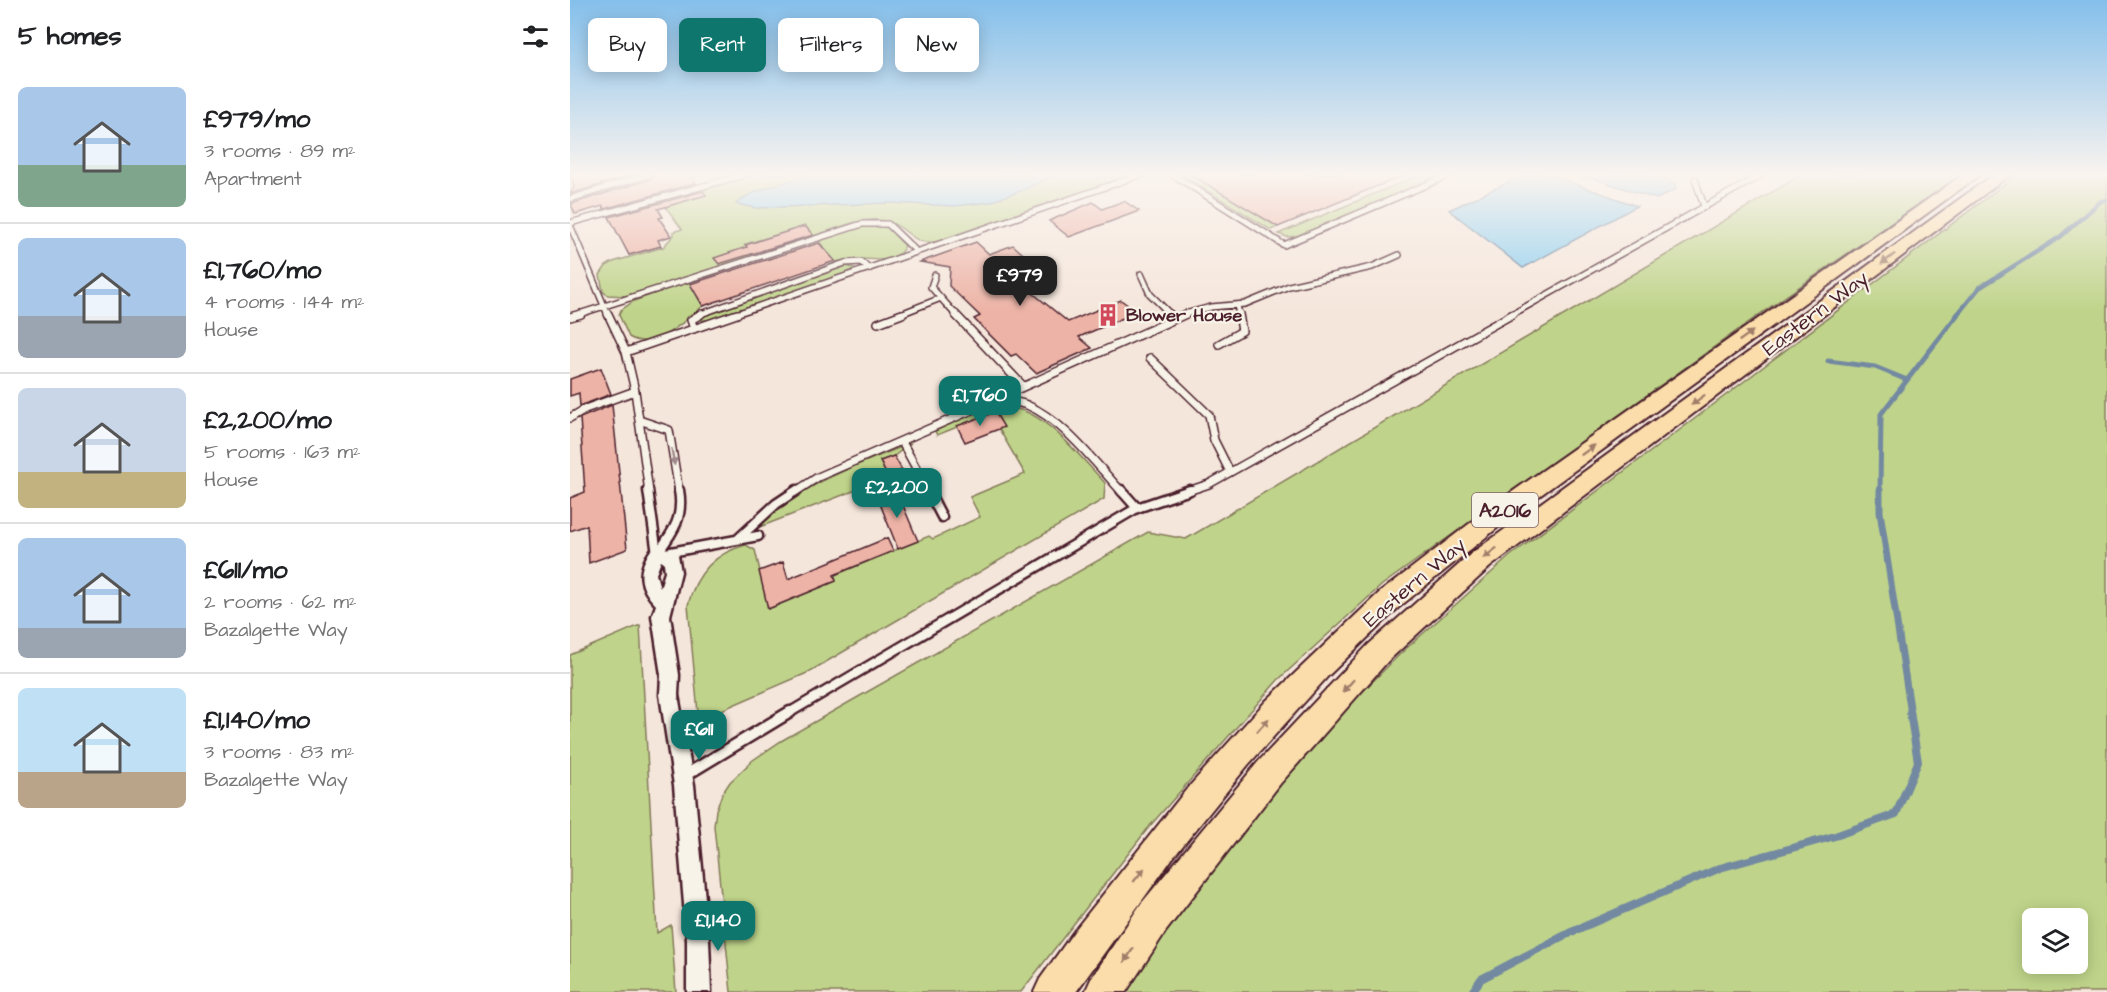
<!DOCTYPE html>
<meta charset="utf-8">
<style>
body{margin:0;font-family:"Architects Daughter",sans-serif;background:#f2f2f2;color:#202124;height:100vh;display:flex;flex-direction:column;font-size:22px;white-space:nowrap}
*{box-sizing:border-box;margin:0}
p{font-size:20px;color:#757577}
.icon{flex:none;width:33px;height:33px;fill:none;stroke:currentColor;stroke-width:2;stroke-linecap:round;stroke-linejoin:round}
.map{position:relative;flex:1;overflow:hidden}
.panel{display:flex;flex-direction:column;background:#fff;width:570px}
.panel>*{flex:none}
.banner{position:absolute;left:18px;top:18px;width:570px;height:54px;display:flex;gap:12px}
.fabs{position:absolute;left:1452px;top:908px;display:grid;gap:12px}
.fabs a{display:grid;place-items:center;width:66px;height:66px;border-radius:9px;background:#fff;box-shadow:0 3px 15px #0003;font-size:30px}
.price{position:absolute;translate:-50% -51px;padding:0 14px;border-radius:12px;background:#0f766e;color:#fff;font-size:20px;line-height:39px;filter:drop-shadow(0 2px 3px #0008)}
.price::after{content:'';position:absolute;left:50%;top:36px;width:18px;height:14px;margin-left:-9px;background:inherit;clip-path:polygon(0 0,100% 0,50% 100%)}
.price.selected{background:#222;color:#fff}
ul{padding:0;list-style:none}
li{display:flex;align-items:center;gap:18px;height:150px;padding:0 18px}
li+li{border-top:2px solid #e0e0e0}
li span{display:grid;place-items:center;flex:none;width:168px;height:120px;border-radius:9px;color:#555}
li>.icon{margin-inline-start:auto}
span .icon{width:72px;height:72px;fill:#fffc;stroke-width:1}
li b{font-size:26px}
h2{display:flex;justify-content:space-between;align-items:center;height:72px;padding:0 18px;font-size:26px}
.pill{padding:0 21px;border-radius:9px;background:#fff;box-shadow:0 3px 15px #0003;font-size:21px;line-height:54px}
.pill.selected{background:#0f766e;color:#fff}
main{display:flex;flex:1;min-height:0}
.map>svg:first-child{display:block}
.green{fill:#bfd48a;stroke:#847a5a;stroke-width:1.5;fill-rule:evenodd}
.water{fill:#8fcff0;stroke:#7389a1;stroke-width:1.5}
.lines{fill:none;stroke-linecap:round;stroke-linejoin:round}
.stream-far3{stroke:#7389a1;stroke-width:4.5}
.stream-far2{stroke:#7389a1;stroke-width:5}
.stream-far1{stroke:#7389a1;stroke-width:7}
.stream{stroke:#7389a1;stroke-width:8}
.building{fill:#edb3a6;stroke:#4a1f2b;stroke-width:1.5}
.lane-far3-casing{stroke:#4a1f2b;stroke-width:8}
.lane-far2-casing{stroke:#4a1f2b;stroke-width:10}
.lane-far1-casing{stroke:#4a1f2b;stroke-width:13}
.lane-casing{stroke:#4a1f2b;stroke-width:15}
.street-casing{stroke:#4a1f2b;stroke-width:5}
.primary-casing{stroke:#4a1f2b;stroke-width:4}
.lane-far3{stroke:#f7f3e8;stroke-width:5}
.lane-far2{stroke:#f7f3e8;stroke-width:7}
.lane-far1{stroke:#f7f3e8;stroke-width:8}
.lane{stroke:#f7f3e8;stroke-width:10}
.street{fill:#f7f3e8;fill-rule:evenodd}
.primary{fill:#faddab;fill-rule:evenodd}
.oneway{fill:#a27e6b}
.oneway2{fill:#a0898a}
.labels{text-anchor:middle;stroke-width:4.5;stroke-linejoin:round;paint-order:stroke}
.far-poi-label{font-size:18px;font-weight:bold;fill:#4a1f2b;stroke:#f7f3e8;text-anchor:start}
.shield{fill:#f7f3e8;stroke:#7e5f64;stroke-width:1.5}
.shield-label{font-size:20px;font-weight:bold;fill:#4a1f2b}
.street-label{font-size:21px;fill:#4a1f2b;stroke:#f7f3e8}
</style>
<main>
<section class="panel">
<h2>5 homes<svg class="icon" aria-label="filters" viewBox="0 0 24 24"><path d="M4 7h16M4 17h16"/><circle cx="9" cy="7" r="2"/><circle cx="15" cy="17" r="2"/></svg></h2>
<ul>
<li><span style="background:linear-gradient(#a9c7e8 65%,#7fa58c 0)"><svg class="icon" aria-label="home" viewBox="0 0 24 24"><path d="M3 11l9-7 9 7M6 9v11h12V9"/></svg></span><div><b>£979/mo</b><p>3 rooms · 89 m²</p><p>Apartment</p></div></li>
<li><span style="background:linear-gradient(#a9c7e8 65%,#9aa5b1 0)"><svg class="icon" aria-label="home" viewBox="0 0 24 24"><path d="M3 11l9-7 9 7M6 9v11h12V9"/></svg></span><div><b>£1,760/mo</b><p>4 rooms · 144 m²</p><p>House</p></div></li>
<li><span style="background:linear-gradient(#c9d6e8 70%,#c2b280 0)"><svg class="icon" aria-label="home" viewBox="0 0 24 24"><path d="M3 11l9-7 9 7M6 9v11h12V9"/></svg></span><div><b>£2,200/mo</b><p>5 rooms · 163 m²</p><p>House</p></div></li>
<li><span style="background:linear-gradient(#a9c7e8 75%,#9aa5b1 0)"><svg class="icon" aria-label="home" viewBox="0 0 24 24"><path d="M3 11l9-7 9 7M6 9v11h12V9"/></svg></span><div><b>£611/mo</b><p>2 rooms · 62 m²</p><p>Bazalgette Way</p></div></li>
<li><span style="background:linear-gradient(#bfe0f5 70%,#b9a48a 0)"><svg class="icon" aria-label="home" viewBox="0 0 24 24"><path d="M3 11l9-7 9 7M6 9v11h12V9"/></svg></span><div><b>£1,140/mo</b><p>3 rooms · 83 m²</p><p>Bazalgette Way</p></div></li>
</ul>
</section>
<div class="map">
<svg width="1537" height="992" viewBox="0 0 1537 992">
<rect width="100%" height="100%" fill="#f5e6db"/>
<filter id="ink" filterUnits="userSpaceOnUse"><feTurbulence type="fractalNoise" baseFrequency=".0167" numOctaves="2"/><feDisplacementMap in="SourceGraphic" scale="12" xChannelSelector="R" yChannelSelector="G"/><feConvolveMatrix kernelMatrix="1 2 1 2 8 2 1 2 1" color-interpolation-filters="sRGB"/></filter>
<g filter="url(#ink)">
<path class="green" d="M186,174h380l-196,67c-29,6 -29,-12 -51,-19 -24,-8 -52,7 -75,14l-9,-10 -59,18 8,13 -129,39 -17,-1 -5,-3 -3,-17 6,-9 7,-4 50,-15 11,-12 -1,-3 9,-3 -17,-23 -47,9v-3z
M610,174h10l88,53 -7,3z
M852,174h24l-147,62 -12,1 -9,-3z
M1233,174h159l-199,138 -381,273 -104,95 -129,147 -128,165h-290l-17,-166 2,-16 6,-16 8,-12 23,-22 28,-19 367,-209 38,7z
M1448,174h89v818h-980l94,-158 178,-179 111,-99 179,-133zM1462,918h46v45h-46z
M301,225l17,3 17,18c-10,20 -32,12 -50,13 -6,0 -13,2 -20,3l-17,-22z
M276,266l8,2 -5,4 -140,48h-9l7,-6z
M119,281l14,25c-19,14 -47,47 -74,31l-10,-22 2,-5 13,-9z
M414,408c13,-1 25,-2 37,2 30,9 63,51 84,73l-1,16 -297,174 -90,39 -19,1 -10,-108c8,-32 26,-52 58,-60l9,5 14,59 67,-28 -1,-6 94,-39 4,3 47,-22 -10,-20 55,-23 -26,-45 -4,-17 -58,23 -2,-4z
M341,443l-17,13 -14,6 7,14 15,-6 1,2 -146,56c42,-44 99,-62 154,-85z
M70,625l17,308 14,-8 5,67h-106v-337z"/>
<path class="water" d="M238,174h247l-29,15 -36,13 -35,4 -66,-3 -133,5 -20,-4c18,-17 49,-19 72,-30z
M956,174h21l90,32 -114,62 -74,-58z
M1009,174h72l24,10 1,5 -19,10z"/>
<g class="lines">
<path class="stream-far3" d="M1387,315l22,-27 81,-51 41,-36 6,-1"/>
<path class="stream-far2" d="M1258,361l47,6 32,13
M1310,492l1,-78 77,-100"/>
<path class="stream-far1" d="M1310,490v22l31,202"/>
<path class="stream" d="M902,992l9,-13 88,-46 151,-65 115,-32 61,-22 22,-52 -8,-50"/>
</g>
<path class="building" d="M0,174h65l-65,20 4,-7z
M85,174h34l7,9 -92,26 -1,-3 -28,8 -4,-10 80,-25z
M620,174h217l-129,53z
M133,191l3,4 -48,14 5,8 -4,1 12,18 -13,4 3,6 -32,9 -20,-38z
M554,201l15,10 -70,26 -20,-16 44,-19 9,7z
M235,226l8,9 -94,29 -5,-6 33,-11 -2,-2z
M406,242l13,12 24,-9 19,17 -26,9 62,51 53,-22 16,12 -58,25 13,11 -56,25 -20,-19 -5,2 -37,-37 6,-3 -31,-30 1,-19 -30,-5z
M249,243l16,18 -132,45 -13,-22z
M31,368l10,26 -31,12 -1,-13 -9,3v-17z
M42,405l15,144 -38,14 -2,-38 -17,6v-33l15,-6 -5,-74z
M425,412l9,15 -39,15 -8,-16z
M324,456l8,14 -15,6 -7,-15z
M326,489l22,52 -20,8 -21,-53z
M317,538l6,13 -59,24 2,6 -68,28 -9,-38 24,-9 5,17z"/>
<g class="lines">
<g class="lane-far3-casing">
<path id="lane-far3" d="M602,174l112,71 168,-71
M1125,179l9,27
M0,199l80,-25
M0,223l177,-49
M0,225l38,90
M571,274l9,20 21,21
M365,275l-4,12 25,28
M667,305l2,10
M6,315l286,-91h26l29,28
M128,315l147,-52 16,-1 8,7
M163,315l410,-141
M328,315l43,-17
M611,315l30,-8 34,-3 44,-18 83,-19 27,-12
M941,315l252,-141"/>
</g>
<g class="lane-far2-casing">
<path id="lane-far2" d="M38,314l18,38
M385,314l68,72
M599,314l6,4
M0,317l11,-3
M308,323l24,-9
M124,329l-3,-9 10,-6
M649,344l23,-13 -3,-17
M580,358l59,57 5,25 16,32
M426,399l190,-85
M0,418l15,-9 50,-18
M69,420l30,10 10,62
M332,442l27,50
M79,492l-14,-101 -9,-39 111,-38
M225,492l23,-15 168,-73c13,-3 28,-4 41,1 36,15 69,59 95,87
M615,492l24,-8 304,-170"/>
</g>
<g class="lane-far1-casing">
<path id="lane-far1" d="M78,490l9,64
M358,490l14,27
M551,490l16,18 53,-18
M169,538l37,-34 21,-14
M87,554c16,-22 27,-36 22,-64
M90,554l98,-18
M217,714l350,-206"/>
</g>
<g class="lane-casing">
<path id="lane" d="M114,776l106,-64"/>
</g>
<g class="street-casing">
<path id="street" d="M87,548l21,7 3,17 -11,44 9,59 -1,20 16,90 15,155 2,52h-24v-52l-13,-155 -14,-90 1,-20 -9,-59 4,-11c-18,-18 -19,-35 -5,-55zM91,561l3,2 1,9 -5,16 -4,-14z"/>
</g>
<g class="primary-casing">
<path id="primary" d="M1394,174h17l-469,342 -114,92 -70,68 -80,89 -76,94 -96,133h-42l6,-13 35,-49 111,-140 80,-89 113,-108 116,-89z
M1424,174h17l-521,393 -102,94 -108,123 -114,147 -40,61h-41l6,-13 49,-74 118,-143 110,-117 104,-92z"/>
</g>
<use href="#lane-far3" class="lane-far3"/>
<use href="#lane-far2" class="lane-far2"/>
<use href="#lane-far1" class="lane-far1"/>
<use href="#lane" class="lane"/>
<use href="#street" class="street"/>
<use href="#primary" class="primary"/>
</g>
<defs><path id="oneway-solid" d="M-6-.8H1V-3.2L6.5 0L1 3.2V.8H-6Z" transform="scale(1.5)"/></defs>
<g class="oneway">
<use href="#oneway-solid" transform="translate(1318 259) rotate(143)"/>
<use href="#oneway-solid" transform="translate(1176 336) rotate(-36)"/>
<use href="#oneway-solid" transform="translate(1128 400) rotate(143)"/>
<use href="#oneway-solid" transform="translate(1018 450) rotate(-36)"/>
<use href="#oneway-solid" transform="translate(920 553) rotate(143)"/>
<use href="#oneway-solid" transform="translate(778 686) rotate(132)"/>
<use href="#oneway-solid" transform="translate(693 725) rotate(-48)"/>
<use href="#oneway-solid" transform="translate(569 875) rotate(-51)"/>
<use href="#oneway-solid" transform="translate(559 955) rotate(123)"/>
</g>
<use class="oneway2" href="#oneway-solid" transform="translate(103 457) rotate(80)"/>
</g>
<linearGradient id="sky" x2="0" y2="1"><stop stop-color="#84bfeb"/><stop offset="0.56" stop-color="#faf4ef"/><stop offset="1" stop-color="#faf4ef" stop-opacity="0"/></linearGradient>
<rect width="1537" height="312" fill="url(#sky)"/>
<defs>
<g id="building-bare" transform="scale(1.8)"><path d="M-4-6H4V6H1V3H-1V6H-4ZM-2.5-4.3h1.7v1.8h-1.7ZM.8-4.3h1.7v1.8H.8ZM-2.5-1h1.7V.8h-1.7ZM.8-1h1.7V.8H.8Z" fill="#d1495b" stroke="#f7f3e8" stroke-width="2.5" paint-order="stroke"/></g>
</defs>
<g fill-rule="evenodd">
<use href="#building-bare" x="538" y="315"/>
</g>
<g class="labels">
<g class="far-poi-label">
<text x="556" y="321">Blower House</text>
</g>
<rect class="shield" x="902" y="493" width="66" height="34" rx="4.5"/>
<g class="shield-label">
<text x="935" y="517">A2016</text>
</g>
<g class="street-label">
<text transform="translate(1245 313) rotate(-37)" y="7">Eastern Way</text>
<text transform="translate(844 582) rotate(-40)" y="7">Eastern Way</text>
</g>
</g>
</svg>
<div class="fabs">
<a><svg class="icon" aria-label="layers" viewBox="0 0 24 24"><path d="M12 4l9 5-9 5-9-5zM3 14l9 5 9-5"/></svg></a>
</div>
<b class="price selected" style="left:450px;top:307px">£979</b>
<b class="price" style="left:410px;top:427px">£1,760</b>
<b class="price" style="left:327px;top:519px">£2,200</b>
<b class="price" style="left:129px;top:761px">£611</b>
<b class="price" style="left:148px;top:952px">£1,140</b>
<div class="banner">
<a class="pill">Buy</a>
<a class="pill selected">Rent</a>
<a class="pill">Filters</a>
<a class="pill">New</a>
</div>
</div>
</main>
